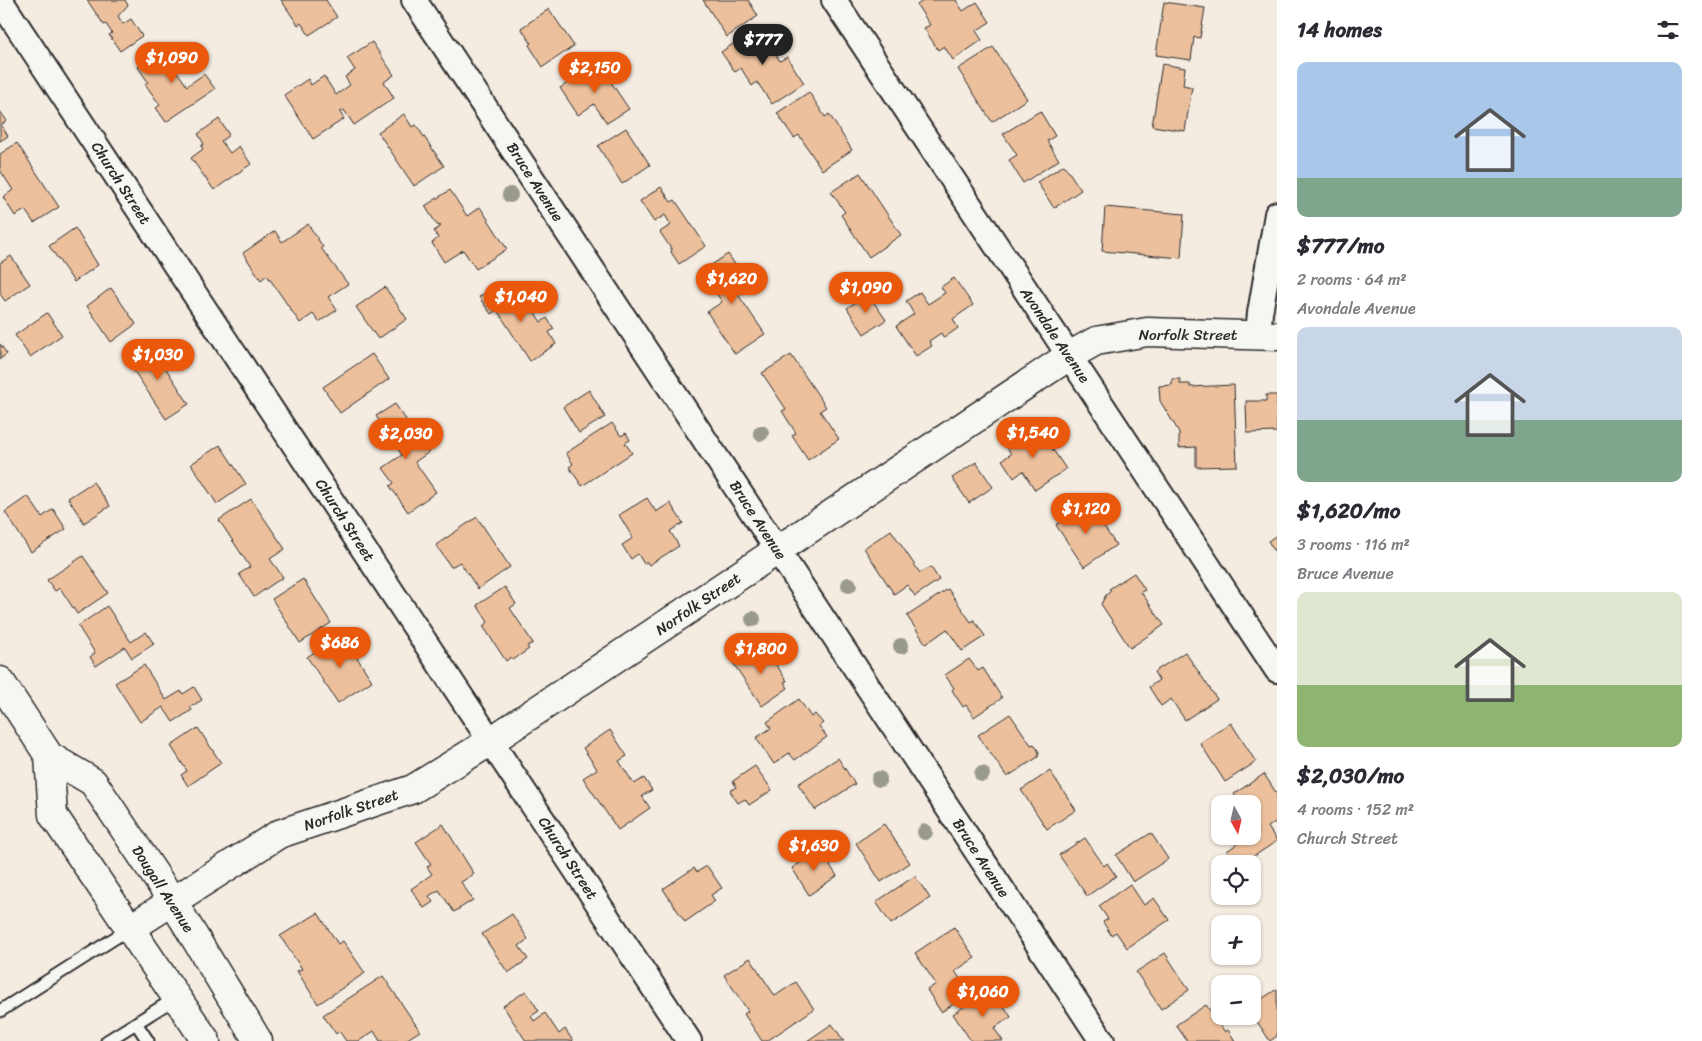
<!DOCTYPE html>
<meta charset="utf-8">
<style>
body{margin:0;font-family:Sriracha,sans-serif;background:#f7f7f7;color:#2b2b33;height:100vh;display:flex;flex-direction:column;font-size:19px;white-space:nowrap}
*{box-sizing:border-box;margin:0}
p{font-size:16px;color:#7c7c81}
.icon{flex:none;width:28px;height:28px;fill:none;stroke:currentColor;stroke-width:2;stroke-linecap:round;stroke-linejoin:round}
.map{position:relative;flex:1;overflow:hidden}
.details{display:flex;flex-direction:column;background:#fff;width:425px}
.details>*{flex:none}
.needle{width:32px;rotate:172deg}
.tools{position:absolute;left:1211px;top:795px;display:grid;gap:10px}
.tools a{display:grid;place-items:center;width:50px;height:50px;border-radius:10px;background:#fff;box-shadow:0 1px 4px #0004;font-size:25px}
.price{position:absolute;translate:-50% -42px;padding:0 11px;border-radius:18px;background:#ea580c;color:#fff;font-size:16px;line-height:32px;filter:drop-shadow(0 1px 2px #0008)}
.price::after{content:'';position:absolute;left:50%;top:30px;width:15px;height:11px;margin-left:-8px;background:inherit;clip-path:polygon(0 0,100% 0,50% 100%)}
.price.on{background:#222;color:#fff}
ul{padding:0;list-style:none}
li{display:grid;align-content:center;gap:10px;height:265px;padding:0 20px}
li span{display:grid;place-items:center;height:155px;border-radius:10px;color:#555}
li>.icon{margin-inline-start:auto}
span .icon{width:90px;height:90px;fill:#fffc;stroke-width:1}
li b{font-size:21px}
h2{display:flex;justify-content:space-between;align-items:center;height:60px;padding:0 20px;font-size:21px}
main{display:flex;flex:1;min-height:0}
.map>svg:first-child{display:block}
.building{fill:#ecc09c;stroke:#2b2b2b}
.lines{fill:none;stroke-linecap:round;stroke-linejoin:round}
.lane-casing{stroke:#2b2b2b;stroke-width:15}
.street-casing{stroke:#2b2b2b;stroke-width:28}
.secondary-casing{stroke:#2b2b2b;stroke-width:31}
.primary-casing{stroke:#2b2b2b;stroke-width:31}
.lane{stroke:#f6f6f2;stroke-width:11}
.street{stroke:#f6f6f2;stroke-width:24}
.secondary{stroke:#f6f6f2;stroke-width:28}
.primary{stroke:#f6f6f2;stroke-width:28}
.tree{fill:#999a8d}
.labels{text-anchor:middle;stroke-width:4.5;stroke-linejoin:round;paint-order:stroke}
.street-label{font-size:15px;fill:#2b2b2b;stroke:#f6f6f2}
</style>
<main>
<div class="map">
<svg width="1277" height="1041" viewBox="0 0 1277 1041">
<rect width="100%" height="100%" fill="#f4ebe1"/>
<filter id="ink" filterUnits="userSpaceOnUse"><feTurbulence type="fractalNoise" baseFrequency=".02" numOctaves="2"/><feDisplacementMap in="SourceGraphic" scale="10" xChannelSelector="R" yChannelSelector="G"/><feConvolveMatrix kernelMatrix="1 2 1 2 8 2 1 2 1" color-interpolation-filters="sRGB"/></filter>
<g filter="url(#ink)">
<path class="building" d="M87,0h38l3,5 -10,11 5,8 8,-5 11,17 -22,15 -11,-16 3,-2 -6,-9 -2,1z
M281,0h45l11,17 -28,18 -8,-12 -3,2z
M703,0h45l10,16 -31,21z
M924,0h32l7,11 14,-9 13,20 -14,9 6,9 -29,20 -9,-14 -6,4 -14,-22 6,-3 -13,-20z
M1164,2l41,6 -5,30 -6,-1 -3,23 -35,-5z
M549,9l25,37 -31,21 -14,-22 2,-2 -10,-15z
M758,27l22,34 7,-4 17,26 -32,21 -15,-22 -5,4 -11,-18 -6,4 -14,-20z
M372,42l22,33 -10,7 10,16 -40,27 -10,-15 -4,2 4,7 -31,20 -29,-44 24,-16 3,6 13,-9 12,19 14,-10 -5,-8 10,-7 -8,-12z
M170,45l13,19 -8,5 12,17 17,-12 11,15 -49,33 -10,-14 4,-3 -15,-21 3,-2 -10,-15z
M993,47l34,52 -35,23 -34,-53z
M598,63l31,46 -22,14 -13,-19 -16,11 -18,-27z
M1162,64l23,4 -2,17 9,2 -7,44 -33,-5z
M809,92l16,25 4,-3 23,36 -30,20 -23,-35 -5,3 -17,-25z
M0,111l7,10 -6,4 7,11 -8,5z
M1040,111l15,25 -8,5 12,19 -36,23 -14,-23 8,-5 -14,-21z
M404,114l8,13 4,-2 28,41 -30,20 -36,-54z
M219,119l10,16 -8,6 9,12 9,-7 12,18 -37,26 -23,-32 12,-9 -2,-3 3,-2 -6,-10z
M626,128l24,37 -28,19 -24,-38z
M17,143l42,64 -25,16 -9,-13 -10,6 -12,-19 10,-7 -13,-20v-16z
M1064,165l17,25 -27,18 -17,-26z
M860,173l41,62 -32,22 -28,-42 4,-3 -14,-20z
M661,187l10,15 4,-2 31,46 -27,18 -8,-12 1,-2 -12,-18 11,-7 -6,-10 -11,7 -14,-21z
M450,190l17,26 13,-9 27,42 -31,20 -13,-19 -19,12 -12,-19 6,-5 -4,-7 7,-5 -4,-1 -12,-19z
M1105,207l79,7 -3,44 -79,-7z
M308,224l15,23 -2,1 27,36 -20,13 9,13 -18,12 -6,-8 -13,9 -33,-48 -6,5 -18,-27 32,-22 7,11z
M75,228l23,37 -24,17 -25,-36z
M728,254l23,34 -12,8 26,38 -30,20 -28,-42 15,-10 -20,-31z
M11,256l19,28 -25,17 -5,-7v-31z
M954,278l19,27 -20,14 5,9 -14,10 -3,-5 -12,8 3,5 -16,10 -20,-30 18,-12 -8,-13 14,-9 8,12 17,-11 -4,-6z
M498,284l18,26 12,-8 13,20 6,-4 7,11 -5,3 7,12 -26,17 -33,-51 -6,4 -12,-17z
M385,287l22,32 -29,20 -22,-32z
M111,288l25,36 -25,18 -24,-36z
M868,294l18,26 -22,14 -17,-26z
M47,313l15,22 -32,22 -15,-22z
M0,344l7,10 -7,5z
M150,344l39,60 -23,15 -40,-60z
M372,354l17,25 -49,34 -17,-26z
M791,355l35,52 -6,4 19,28 -31,21 -16,-24 4,-3 -14,-22 4,-2 -24,-36z
M1172,379h8v5h10v3l44,-2 3,81 -41,1v-20l-17,1v-16l-19,-31 -1,-15 13,-1z
M589,390l16,27 -26,16 -16,-26z
M1266,395h11v37l-30,1 -1,-32h20z
M395,404l34,48 -14,10 21,30 -28,20 -18,-26 4,-3 -11,-15 19,-13 -26,-39z
M612,423l9,13 5,-3 4,7 -5,3 7,10 -50,33 -13,-19 4,-3 -7,-11z
M1037,426l29,43 -31,21 -12,-19 -9,7 -12,-18 9,-6 -5,-8z
M220,445l26,39 -29,20 -26,-40z
M976,462l17,25 -24,16 -17,-25z
M93,482l17,24 -26,17 -16,-25z
M28,496l14,21 11,-8 13,20 -35,23 -26,-40z
M647,498l9,14 14,-9 13,20 -13,8 9,15 -30,19 -2,-3 -3,2 -6,-10 -7,5 -9,-14 11,-7 -14,-23z
M251,499l34,50 -15,10 13,18 -29,20 -15,-23 11,-7 -31,-47z
M1088,503l28,42 -32,22 -28,-42z
M477,517l33,50 -32,22 -18,-27 -9,5 -15,-22z
M891,530l29,43 11,-6 8,13 -24,16 -8,-11 -13,9 -30,-46z
M1277,535v20l-9,-14z
M83,556l25,37 -31,21 -17,-26 -5,3 -8,-11z
M1134,573l11,17 -4,2 23,33 -34,23 -29,-44 5,-9 5,-4 -2,-2z
M303,579l28,44 -31,20 -28,-44z
M505,587l11,17 -6,4 23,35 -6,3 2,3 -16,11 -2,-3 -5,4 -23,-35 5,-4 -11,-17z
M948,589l23,33 3,-2 11,16 -23,15 -15,-22 -21,15 -19,-28z
M107,606l24,36 15,-10 8,12 -22,14 -7,-11 -29,19 -6,-9 5,-4 -17,-27z
M342,634l30,47 -34,22 -31,-46z
M759,645l11,17 3,-2 14,21 -3,1 4,6 -26,18 -29,-43z
M1185,652l32,47 -32,21 -14,-21 -10,7 -12,-19 10,-7 -5,-8z
M969,659l9,12 5,-3 19,30 -28,19 -8,-12 -3,2 -11,-17 2,-2 -9,-13z
M144,665l22,35 15,-9 2,3 11,-7 8,13 -12,7 2,3 -19,12 -10,-15 -23,15 -25,-39z
M799,699l12,18 4,-3 8,9 -4,3 8,11 -32,23 -6,-7 -15,11 -18,-26 15,-10 -4,-6z
M1010,714l21,31 3,-1 5,8 -1,5 -31,20 -29,-42z
M1231,723l25,39 -31,20 -25,-39z
M198,728l23,35 -33,23 -7,-11 6,-4 -16,-25z
M610,730l17,26 -8,5 15,23 10,-6 8,12 -10,6 8,12 -32,22 -35,-52 14,-9 -14,-21z
M838,758l17,26 -40,26 -17,-26z
M755,766l17,24 -23,15 -4,-6 -7,4 -8,-12 6,-4 -3,-6z
M1050,771l26,39 -29,19 -26,-39z
M1264,774l13,20v27l-9,6 9,14 -35,23h-7l-8,-13 22,-15h3v-2l6,-4 -6,-8v-18h-11l-7,-10z
M443,824l31,50 -13,8 12,18 -19,12 -15,-22 -10,6 4,6 -9,6 -13,-19 21,-15 -5,-7 4,-3 -15,-22z
M884,824l26,39 -29,19 -25,-39z
M1151,833l17,26 -35,23 -17,-27z
M1085,838l19,28 3,-3 9,13 -29,20 -28,-41z
M820,850l17,26 -28,19 -17,-27z
M707,866l15,22 -11,7 4,6 -30,21 -22,-33 31,-21 3,4z
M915,876l15,22 -39,26 -15,-22z
M1130,884l14,21 10,-7 15,22 -42,28 -11,-16 -5,3 -8,-13 5,-3 -9,-13z
M318,913l20,31 5,-3 22,32 -47,31 -21,-33 5,-2 -22,-33z
M512,914l16,25 -9,7 9,13 -20,14 -26,-39z
M954,927l21,31 -20,13 15,23 -29,18 -14,-22 9,-6 -21,-31z
M1165,953l24,37 -28,19 -25,-37z
M750,958l25,38 21,-14 18,27 -47,32h-5l-18,-27 4,-3 -24,-36z
M383,976l37,55 -16,10h-24l-6,-10 -15,10h-13l-7,-10 -3,3 -13,-19z
M992,988l19,29 -17,11 9,13h-32l-18,-27z
M1277,989v47l-7,5 -18,-27v-9z
M526,991l13,20 -8,5 3,5 11,-8 14,21 6,-5 8,12h-47l-23,-35z
M1206,1005l19,27 3,-2 7,11h-48l-11,-16z
M832,1024l12,17h-37z"/>
<g class="lines">
<g class="lane-casing">
<path id="lane" d="M0,1011l129,-82
M136,1023l12,18
M107,1041l69,-43"/>
</g>
<g class="street-casing">
<path id="street" d="M0,0l689,1041
M414,0l688,1041
M834,0l443,670
M1258,334l2,-21 17,-99"/>
</g>
<g class="secondary-casing">
<path id="secondary" d="M129,929l150,-95 134,-45 78,-48 578,-385 27,-15 51,-9 130,4"/>
</g>
<g class="primary-casing">
<path id="primary" d="M0,681l49,75 44,26 80,120 85,139
M49,756l4,59 153,226"/>
</g>
<use href="#lane" class="lane"/>
<use href="#street" class="street"/>
<use href="#secondary" class="secondary"/>
<use href="#primary" class="primary"/>
</g>
<g class="tree">
<circle cx="510" cy="195" r="8"/>
<circle cx="761" cy="433" r="8"/>
<circle cx="849" cy="585" r="8"/>
<circle cx="753" cy="619" r="8"/>
<circle cx="901" cy="646" r="8"/>
<circle cx="982" cy="774" r="8"/>
<circle cx="879" cy="779" r="8"/>
<circle cx="925" cy="832" r="8"/>
</g>
</g>
<g class="labels">
<g class="street-label">
<text transform="translate(535 182) rotate(57)" y="5">Bruce Avenue</text>
<text transform="translate(121 183) rotate(57)" y="5">Church Street</text>
<text transform="translate(1055 335) rotate(56)" y="5">Avondale Avenue</text>
<text x="1188" y="340">Norfolk Street</text>
<text transform="translate(345 520) rotate(57)" y="5">Church Street</text>
<text transform="translate(758 520) rotate(57)" y="5">Bruce Avenue</text>
<text transform="translate(698 604) rotate(-34)" y="5">Norfolk Street</text>
<text transform="translate(351 810) rotate(-19)" y="5">Norfolk Street</text>
<text transform="translate(568 858) rotate(57)" y="5">Church Street</text>
<text transform="translate(981 858) rotate(57)" y="5">Bruce Avenue</text>
<text transform="translate(163 889) rotate(57)" y="5">Dougall Avenue</text>
</g>
</g>
</svg>
<div class="tools">
<a><svg class="needle" viewBox="-14 -14 28 28"><path d="M0-13l5 13h-10z" fill="#e53935"/><path d="M0 13l5-13h-10z" fill="#7c7c81"/></svg></a>
<a><svg class="icon" aria-label="locate" viewBox="0 0 24 24"><circle cx="12" cy="12" r="6"/><path d="M12 2v4M12 18v4M2 12h4M18 12h4"/></svg></a>
<a>+</a>
<a>−</a>
</div>
<b class="price on" style="left:763px;top:66px">$777</b>
<b class="price" style="left:172px;top:84px">$1,090</b>
<b class="price" style="left:595px;top:94px">$2,150</b>
<b class="price" style="left:732px;top:305px">$1,620</b>
<b class="price" style="left:866px;top:314px">$1,090</b>
<b class="price" style="left:521px;top:323px">$1,040</b>
<b class="price" style="left:158px;top:381px">$1,030</b>
<b class="price" style="left:1033px;top:459px">$1,540</b>
<b class="price" style="left:406px;top:460px">$2,030</b>
<b class="price" style="left:1086px;top:535px">$1,120</b>
<b class="price" style="left:340px;top:669px">$686</b>
<b class="price" style="left:761px;top:675px">$1,800</b>
<b class="price" style="left:814px;top:872px">$1,630</b>
<b class="price" style="left:983px;top:1018px">$1,060</b>
</div>
<section class="details">
<h2>14 homes<svg class="icon" aria-label="filters" viewBox="0 0 24 24"><path d="M4 7h16M4 17h16"/><circle cx="9" cy="7" r="2"/><circle cx="15" cy="17" r="2"/></svg></h2>
<ul>
<li><span style="background:linear-gradient(#a9c7e8 75%,#7fa58c 0)"><svg class="icon" aria-label="home" viewBox="0 0 24 24"><path d="M3 11l9-7 9 7M6 9v11h12V9"/></svg></span><div><b>$777/mo</b><p>2 rooms · 64 m²</p><p>Avondale Avenue</p></div></li>
<li><span style="background:linear-gradient(#c9d6e8 60%,#7fa58c 0)"><svg class="icon" aria-label="home" viewBox="0 0 24 24"><path d="M3 11l9-7 9 7M6 9v11h12V9"/></svg></span><div><b>$1,620/mo</b><p>3 rooms · 116 m²</p><p>Bruce Avenue</p></div></li>
<li><span style="background:linear-gradient(#dfe7d0 60%,#8fb573 0)"><svg class="icon" aria-label="home" viewBox="0 0 24 24"><path d="M3 11l9-7 9 7M6 9v11h12V9"/></svg></span><div><b>$2,030/mo</b><p>4 rooms · 152 m²</p><p>Church Street</p></div></li>
</ul>
</section>
</main>
